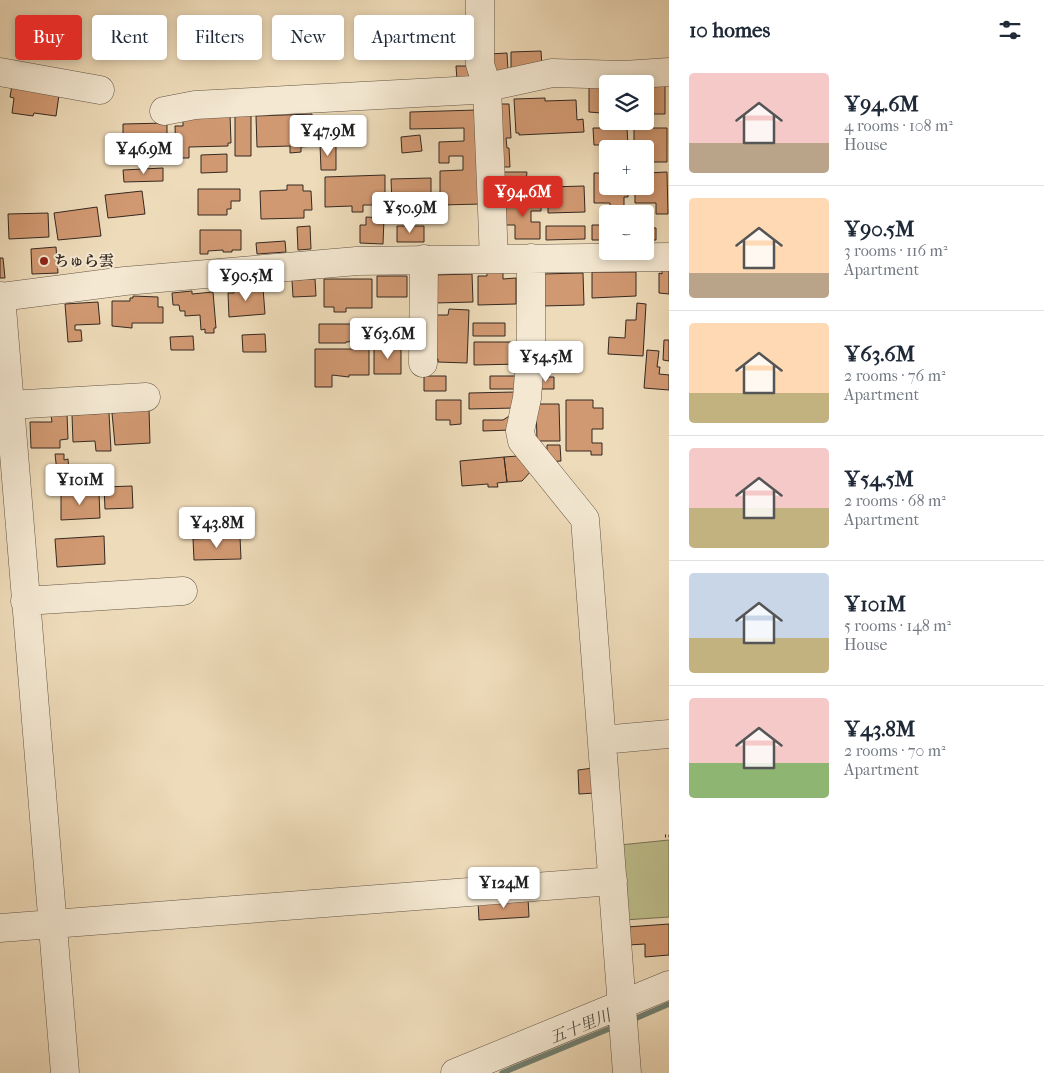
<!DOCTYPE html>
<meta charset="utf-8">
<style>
body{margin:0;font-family:"IM FELL French Canon","Noto Serif JP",serif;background:#f2f2f3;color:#1f2937;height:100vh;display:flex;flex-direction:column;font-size:19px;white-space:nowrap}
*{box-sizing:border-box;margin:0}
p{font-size:16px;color:#747a83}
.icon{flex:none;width:28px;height:28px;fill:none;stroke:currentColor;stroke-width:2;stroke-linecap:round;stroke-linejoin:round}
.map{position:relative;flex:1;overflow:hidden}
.drawer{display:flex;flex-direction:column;background:#fff;width:375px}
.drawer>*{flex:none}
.top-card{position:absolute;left:15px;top:15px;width:475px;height:45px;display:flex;gap:10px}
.fabs{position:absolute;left:599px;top:75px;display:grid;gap:10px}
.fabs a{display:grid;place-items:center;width:55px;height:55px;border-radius:5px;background:#fff;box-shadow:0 2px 8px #0003;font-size:25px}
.price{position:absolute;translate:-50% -42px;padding:0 11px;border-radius:5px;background:#fff;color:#222;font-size:16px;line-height:32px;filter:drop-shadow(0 1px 2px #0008)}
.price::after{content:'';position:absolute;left:50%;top:30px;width:15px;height:11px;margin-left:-8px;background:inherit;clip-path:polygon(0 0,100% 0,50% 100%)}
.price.on{background:#d93025;color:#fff}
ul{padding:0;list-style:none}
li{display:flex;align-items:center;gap:15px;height:125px;padding:0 20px}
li+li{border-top:1px solid #e0e1e3}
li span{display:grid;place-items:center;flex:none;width:140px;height:100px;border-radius:5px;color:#555}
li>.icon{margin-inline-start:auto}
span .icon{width:60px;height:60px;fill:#fffc;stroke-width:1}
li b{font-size:21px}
h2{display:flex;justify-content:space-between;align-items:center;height:60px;padding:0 20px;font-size:21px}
.chip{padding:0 18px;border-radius:5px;background:#fff;box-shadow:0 2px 8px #0003;font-size:18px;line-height:45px}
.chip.on{background:#d93025;color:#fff}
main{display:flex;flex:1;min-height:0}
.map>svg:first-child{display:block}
.green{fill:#bdbe8c;stroke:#797456}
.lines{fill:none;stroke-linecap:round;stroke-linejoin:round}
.stream{stroke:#728174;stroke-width:5.5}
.building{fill:#d19972;stroke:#352921}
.minor-casing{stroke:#635647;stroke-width:29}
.path{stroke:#352921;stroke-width:3;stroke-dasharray:1 2.5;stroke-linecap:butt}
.minor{stroke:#f4e8d2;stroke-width:28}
.poi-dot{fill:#8f2418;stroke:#f4e8d2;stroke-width:2}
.labels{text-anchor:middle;stroke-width:4;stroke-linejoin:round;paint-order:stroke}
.poi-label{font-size:15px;font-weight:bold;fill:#352921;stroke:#f4e8d2;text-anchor:start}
.water-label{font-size:16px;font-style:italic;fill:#4e4e44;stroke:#f4e8d2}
</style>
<main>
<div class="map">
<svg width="669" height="1073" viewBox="0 0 669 1073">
<rect width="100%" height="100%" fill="#eedbb9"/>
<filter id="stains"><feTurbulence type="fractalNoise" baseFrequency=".004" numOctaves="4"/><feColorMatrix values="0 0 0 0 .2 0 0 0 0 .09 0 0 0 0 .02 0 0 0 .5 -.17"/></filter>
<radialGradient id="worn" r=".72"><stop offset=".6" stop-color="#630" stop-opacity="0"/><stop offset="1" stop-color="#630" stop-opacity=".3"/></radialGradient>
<path class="green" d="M669,840v77l-45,3 -4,-75z"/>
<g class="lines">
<path class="stream" d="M632,1020l37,-16
M502,1073l114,-47"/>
</g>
<path class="building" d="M541,51l1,16 -31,1v-16z
M507,53l1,18 -18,1v-18z
M456,66h12l1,14h-12z
M12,85l47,10 -3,21 -22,-3 -1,3 -21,-3 2,-15 -4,-1z
M645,85h20v29h-20z
M589,86l19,1v16h-7v10l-12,-1z
M545,98v3l31,-1 1,20 6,-1 1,13 -65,3v-2h-3l-2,-34z
M496,104h13l2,34h-5l1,10h2l1,19h-11z
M477,110l5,94 -42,1v-34l23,-1v-14h-14v7h-10v-21l25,-1v-13l-54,1v-17z
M230,114l1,29h-3v3l-39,1v11h-13l-1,-32h8v-9z
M235,114h16v42h-16z
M312,114l1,32 -12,1v5l-11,1v-7l-33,1 -1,-31z
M167,123v25h-7l1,5h-10v-3l-18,1v-5l-10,1v-23z
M593,128h34l1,17h-34z
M634,128h33v34h-22v-13h-11z
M420,135l2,16 -20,2 -1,-16z
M320,144h16v26h-15z
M227,154v18l-26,1v-18z
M163,168v13l-39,1 -1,-12z
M501,172h26l-2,19h-24z
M667,172l1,42h-12v-11h-21v-17h10v-13z
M594,173h14v13h20v11h-4v14h-14v-8h-16z
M385,175v30h-22v7h-11v-6l-27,1v-30z
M431,178v21h-11v3l-28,1 -1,-24z
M287,185h16v6h8l1,19h-8v8l-43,1 -1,-28 27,-1z
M584,186l1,26 -37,1v-26z
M198,189h42v12h-9v8h-4v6h-29z
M142,191l3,23 -37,4 -3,-23z
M503,200h38v11h-10v11h9v17h-25v-14h-9z
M97,207l4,29 -43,4 -4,-27z
M48,213l1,24 -40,2 -1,-25z
M366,217l18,1 -1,26 -23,-1v-18h6z
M592,225h16v15h-16z
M310,226l1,23 -13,1 -1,-23z
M397,226h27v16h-27z
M546,226h39v13l-39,1z
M645,228h11v12h-11z
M200,230h41v20h-9v2h-9v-2l-15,1v3h-8z
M285,241l1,11 -29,2 -1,-11z
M56,247l2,26 -26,1 -1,-25z
M0,258h3l2,20h-5z
M662,270h7v24l-10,-1v-20l3,1z
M487,272h16v7l13,-1v26l-38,1v-29h9z
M592,272h44v24l-44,2z
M583,273l1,32 -42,1v-32z
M472,274l1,28 -38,1 -1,-28z
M377,276h30v21h-30z
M315,279l1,17 -23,1 -1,-17z
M324,279h48v29h-26v4h-12v-5h-10z
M253,287v2l10,-1 2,26 -36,3 -1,-24h6v-3z
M192,291v3l21,-2 3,36h-2v5h-9v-4l-4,1 -1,-15 -15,1v-5h-5l-1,-6h-6l-1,-12z
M133,296l25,1v10h5v16h-31v5l-20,-2v-25h18v-3h3z
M98,302l2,22 -25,1v5h6l1,11 -14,1 -3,-38z
M637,303l9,1 -3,52 -35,-2 1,-17 16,1 1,-18h10z
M449,309l20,1 -2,53 -29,-1v-3h-6l5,-44h11z
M473,323h32v13h-32z
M319,324h50v16l-23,2v1h-27z
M265,334l1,18h-23l-1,-17z
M193,336l1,14h-23l-1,-13z
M664,340h5v21l-6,-1z
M474,342h44l3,22 -47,1z
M374,346h27v28h-27z
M550,346l30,1 -1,19 -30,-1z
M315,349h54v26h-20v2l-17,-2v12h-17z
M647,350l12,1 -2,16h3l-1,7 10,1v15l-25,-2z
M424,376h22v15h-22z
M490,376h25v13h-25z
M538,377h16v12h-16z
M516,392v16l-47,1v-16z
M436,400h25v24l-11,1v-5h-14z
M566,400h27v8h10v21h-11v14h10v12h-11v-4h-25z
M536,404h23l1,37h-23z
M149,409l1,34 -35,2 -3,-32z
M109,413l2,38h-15l-1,-10 -22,1 -1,-27z
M514,413l-3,17 -28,1v-11h20z
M67,414l1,25 -8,1v8h-29l-1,-26h22l-1,-7z
M547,445h13l1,16 -14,1z
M55,454h9v6l4,-1 1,12 -12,1z
M518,456l14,14 -10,11 -15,1 -3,-25z
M504,457l3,25 -10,1 1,4h-10v-3l-26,2 -2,-25z
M132,486l1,22 -28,1 -1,-22z
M61,493h38l1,25 -39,2z
M104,536l1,28 -48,3 -2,-28z
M240,537l1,22 -47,1 -1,-21z
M593,768l2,25 -16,1 -1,-24z
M528,898l1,19 -50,3 -1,-19z
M669,924v31l-24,2v-13l-17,1 -1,-18z"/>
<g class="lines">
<g class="minor-casing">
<path id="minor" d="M480,0v64l7,23 7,172
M0,72l100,18
M164,111l31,-6 279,-15 78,-17 72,2 45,-3
M531,258v89l-4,51 -7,33 2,10 63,78 42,554
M1,296l64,777
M0,297l125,-16 232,-20 312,-4
M423,363l1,-104
M9,405l137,-8
M25,601l158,-10
M602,740l67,-6
M0,928l613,-47
M455,1073l214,-88"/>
</g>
<path class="path" d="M665,836h4"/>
<use href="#minor" class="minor"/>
</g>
<circle class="poi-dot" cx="44" cy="261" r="5"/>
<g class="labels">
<g class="poi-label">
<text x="54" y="266">ちゅら雲</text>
</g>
<g class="water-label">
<text transform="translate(580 1026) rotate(-22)" y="6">五十里川</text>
</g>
</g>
<rect width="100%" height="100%" filter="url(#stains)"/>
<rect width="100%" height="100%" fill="url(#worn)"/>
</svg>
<div class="fabs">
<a><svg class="icon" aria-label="layers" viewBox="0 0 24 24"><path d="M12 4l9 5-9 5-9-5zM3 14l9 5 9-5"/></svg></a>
<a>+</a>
<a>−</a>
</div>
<b class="price" style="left:328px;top:157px">¥47.9M</b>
<b class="price" style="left:144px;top:175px">¥46.9M</b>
<b class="price on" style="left:523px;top:218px">¥94.6M</b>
<b class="price" style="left:410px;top:234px">¥50.9M</b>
<b class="price" style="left:246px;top:302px">¥90.5M</b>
<b class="price" style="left:388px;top:360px">¥63.6M</b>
<b class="price" style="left:546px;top:383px">¥54.5M</b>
<b class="price" style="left:80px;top:506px">¥101M</b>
<b class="price" style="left:217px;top:549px">¥43.8M</b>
<b class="price" style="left:504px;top:909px">¥124M</b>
<div class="top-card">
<a class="chip on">Buy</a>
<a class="chip">Rent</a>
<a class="chip">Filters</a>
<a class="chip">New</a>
<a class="chip">Apartment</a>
</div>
</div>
<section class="drawer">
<h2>10 homes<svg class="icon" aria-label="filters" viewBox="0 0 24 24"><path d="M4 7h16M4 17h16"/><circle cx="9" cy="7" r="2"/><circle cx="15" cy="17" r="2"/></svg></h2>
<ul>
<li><span style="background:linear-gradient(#f6c9c9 70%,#b9a48a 0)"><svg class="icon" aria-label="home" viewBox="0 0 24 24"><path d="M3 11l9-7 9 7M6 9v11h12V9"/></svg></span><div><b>¥94.6M</b><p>4 rooms · 108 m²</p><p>House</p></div></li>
<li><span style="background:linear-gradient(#ffd9b3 75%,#b9a48a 0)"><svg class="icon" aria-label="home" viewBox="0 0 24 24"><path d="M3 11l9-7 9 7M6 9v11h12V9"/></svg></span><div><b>¥90.5M</b><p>3 rooms · 116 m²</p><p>Apartment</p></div></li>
<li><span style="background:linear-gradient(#ffd9b3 70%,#c2b280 0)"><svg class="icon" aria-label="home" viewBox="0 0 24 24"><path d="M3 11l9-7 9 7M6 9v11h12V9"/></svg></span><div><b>¥63.6M</b><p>2 rooms · 76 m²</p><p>Apartment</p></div></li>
<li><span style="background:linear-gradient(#f6c9c9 60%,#c2b280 0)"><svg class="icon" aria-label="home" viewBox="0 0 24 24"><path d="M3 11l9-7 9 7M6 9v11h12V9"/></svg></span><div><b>¥54.5M</b><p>2 rooms · 68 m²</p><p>Apartment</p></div></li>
<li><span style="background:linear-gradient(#c9d6e8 65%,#c2b280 0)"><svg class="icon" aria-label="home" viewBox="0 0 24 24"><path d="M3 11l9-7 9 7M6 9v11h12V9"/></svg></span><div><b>¥101M</b><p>5 rooms · 148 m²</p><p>House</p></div></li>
<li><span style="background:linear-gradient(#f6c9c9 65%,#8fb573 0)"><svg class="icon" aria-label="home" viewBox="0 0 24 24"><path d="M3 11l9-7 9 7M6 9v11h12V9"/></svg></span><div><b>¥43.8M</b><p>2 rooms · 70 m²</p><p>Apartment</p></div></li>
</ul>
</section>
</main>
